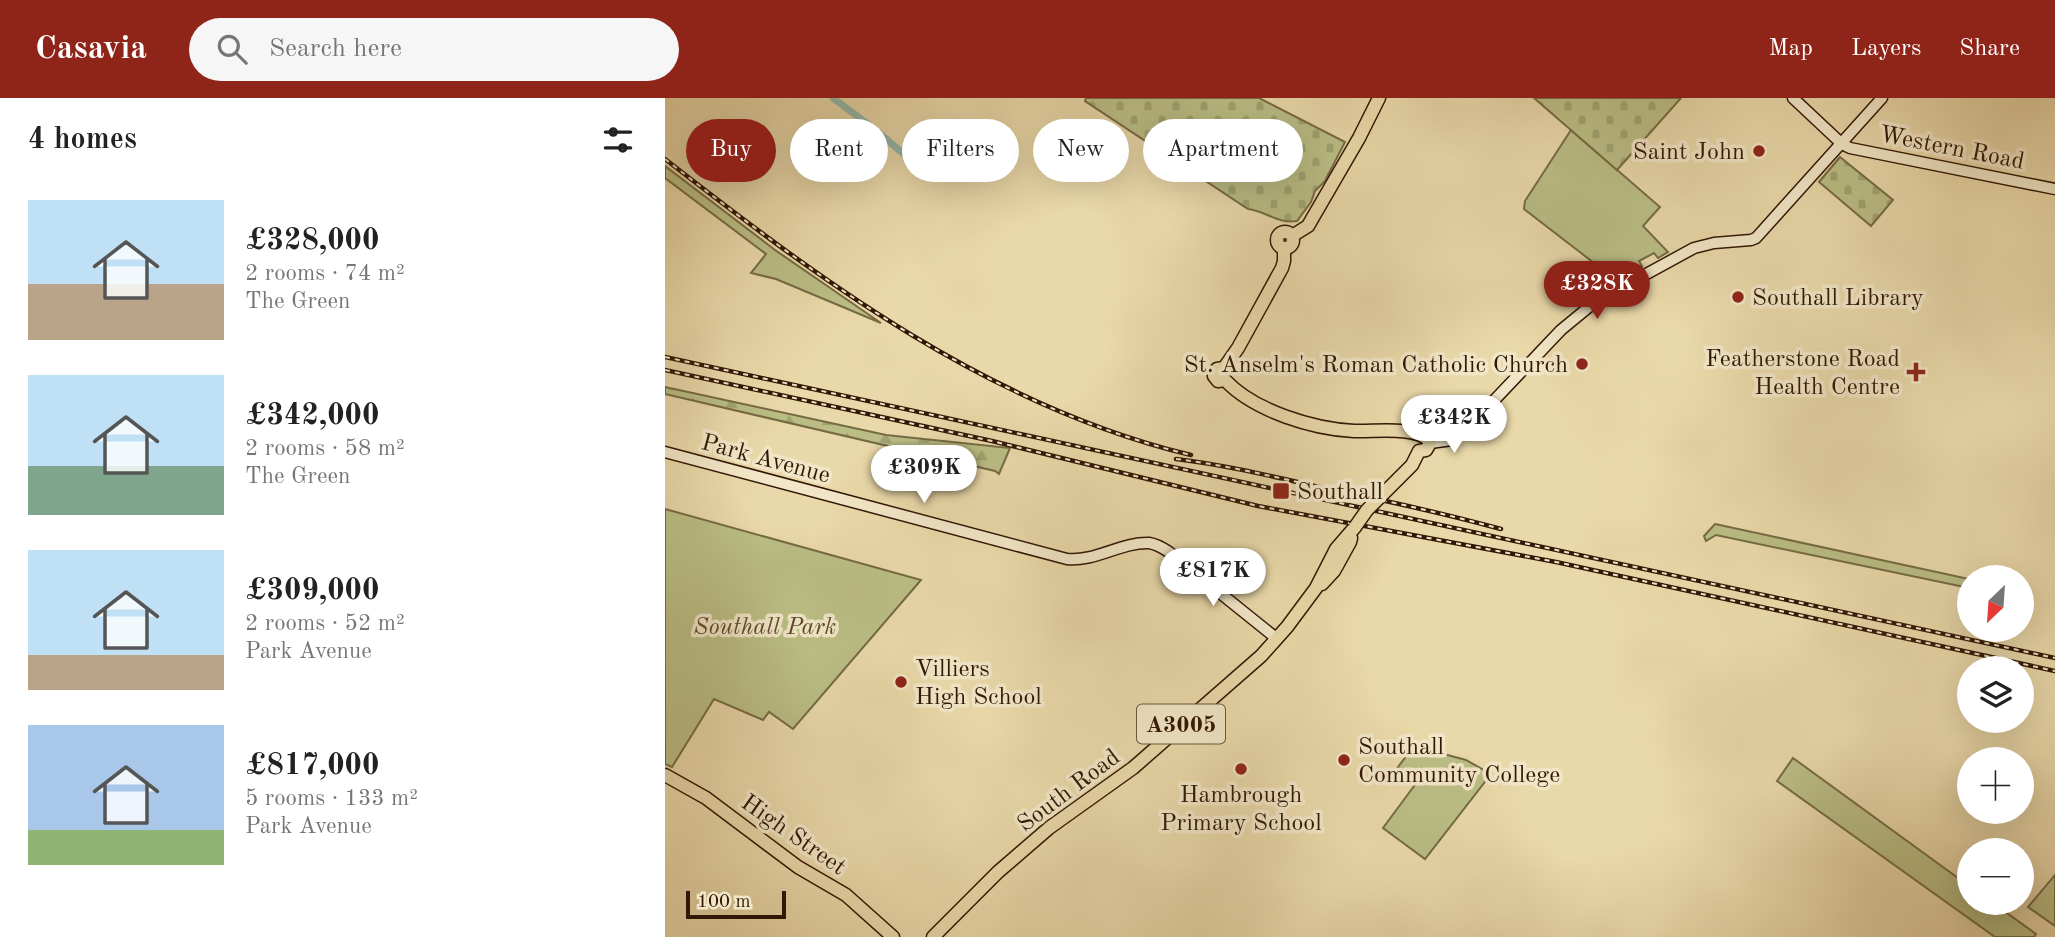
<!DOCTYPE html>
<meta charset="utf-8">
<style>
body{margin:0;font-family:"Old Standard TT",serif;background:#f6f6f6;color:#222;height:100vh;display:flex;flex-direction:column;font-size:26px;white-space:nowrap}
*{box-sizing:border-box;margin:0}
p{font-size:23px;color:#767676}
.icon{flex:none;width:38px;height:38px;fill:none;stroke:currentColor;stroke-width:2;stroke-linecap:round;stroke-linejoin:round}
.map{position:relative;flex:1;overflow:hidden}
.sheet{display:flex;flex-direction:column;background:#fff;width:665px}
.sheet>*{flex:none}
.banner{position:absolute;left:21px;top:21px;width:665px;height:63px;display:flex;gap:14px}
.needle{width:46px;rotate:205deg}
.fabs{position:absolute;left:1292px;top:467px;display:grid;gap:14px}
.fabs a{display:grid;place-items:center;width:77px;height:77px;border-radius:50%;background:#fff;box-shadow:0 7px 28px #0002;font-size:35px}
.scale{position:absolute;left:21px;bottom:18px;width:100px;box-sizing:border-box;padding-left:7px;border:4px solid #321704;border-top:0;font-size:19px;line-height:24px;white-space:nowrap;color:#321704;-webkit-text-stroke:5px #f1e6c7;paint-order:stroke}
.price{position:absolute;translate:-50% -60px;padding:0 16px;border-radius:24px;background:#fff;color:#222;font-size:23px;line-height:46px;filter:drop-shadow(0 2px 4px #0008)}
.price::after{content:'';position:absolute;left:50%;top:42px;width:21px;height:16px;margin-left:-10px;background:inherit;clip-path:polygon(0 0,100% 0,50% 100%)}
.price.selected{background:#8f2418;color:#fff}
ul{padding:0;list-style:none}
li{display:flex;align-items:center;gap:21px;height:175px;padding:0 28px}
li span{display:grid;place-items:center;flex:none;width:196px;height:140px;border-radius:0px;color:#555}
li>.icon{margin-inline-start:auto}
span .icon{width:84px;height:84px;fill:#fffc;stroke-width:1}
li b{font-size:30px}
h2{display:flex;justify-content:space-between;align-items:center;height:84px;padding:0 28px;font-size:30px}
.tag{padding:0 24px;border-radius:32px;background:#fff;box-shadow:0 7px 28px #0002;font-size:24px;line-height:63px}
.tag.selected{background:#8f2418;color:#fff}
header{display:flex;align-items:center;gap:42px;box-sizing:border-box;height:98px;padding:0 35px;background:#8f2418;color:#fff}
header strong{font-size:33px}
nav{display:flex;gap:38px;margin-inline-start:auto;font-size:24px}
.search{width:490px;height:63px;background:#f6f6f6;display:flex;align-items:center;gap:18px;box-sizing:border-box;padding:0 24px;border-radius:38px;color:#767676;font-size:26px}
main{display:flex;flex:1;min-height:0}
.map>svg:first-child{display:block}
.green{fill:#babe85;stroke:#766a44;stroke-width:2}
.forest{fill:url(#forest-firs);stroke:#766a44;stroke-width:2}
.cemetery{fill:url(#cemetery-stones);stroke:#766a44;stroke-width:2}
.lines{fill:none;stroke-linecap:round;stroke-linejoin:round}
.canal{stroke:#97b9aa;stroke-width:7}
.secondary-casing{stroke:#321704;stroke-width:13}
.primary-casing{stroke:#321704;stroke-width:15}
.secondary{stroke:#f1e6c7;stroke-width:10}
.primary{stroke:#e9d8a9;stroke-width:12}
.rail-casing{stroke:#321704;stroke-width:4.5}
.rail{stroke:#f1e6c7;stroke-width:2;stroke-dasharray:5;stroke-linecap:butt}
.primary-bridge-casing{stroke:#321704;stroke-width:15;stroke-linecap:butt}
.primary-bridge{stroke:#e9d8a9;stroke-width:12}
.poi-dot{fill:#8f2418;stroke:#f1e6c7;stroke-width:2.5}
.labels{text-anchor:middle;stroke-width:7;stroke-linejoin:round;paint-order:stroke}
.shield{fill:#f1e6c7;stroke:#6b553e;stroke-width:2}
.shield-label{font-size:23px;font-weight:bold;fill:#321704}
.street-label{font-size:24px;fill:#321704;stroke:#f1e6c7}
.poi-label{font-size:24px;fill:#321704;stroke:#f1e6c7;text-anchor:start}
.park-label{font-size:24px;font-style:italic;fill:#5b492b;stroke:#f1e6c7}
</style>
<header>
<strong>Casavia</strong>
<div class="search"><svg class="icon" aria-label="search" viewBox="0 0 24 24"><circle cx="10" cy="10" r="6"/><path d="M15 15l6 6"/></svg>Search here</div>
<nav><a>Map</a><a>Layers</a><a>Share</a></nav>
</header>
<main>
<section class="sheet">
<h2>4 homes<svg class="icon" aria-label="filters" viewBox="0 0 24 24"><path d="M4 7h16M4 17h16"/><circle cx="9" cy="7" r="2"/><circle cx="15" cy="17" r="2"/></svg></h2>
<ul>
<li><span style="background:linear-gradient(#bfe0f5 60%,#b9a48a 0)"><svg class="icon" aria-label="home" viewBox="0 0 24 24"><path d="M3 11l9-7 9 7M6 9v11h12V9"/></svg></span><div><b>£328,000</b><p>2 rooms · 74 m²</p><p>The Green</p></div></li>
<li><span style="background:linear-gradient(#bfe0f5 65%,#7fa58c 0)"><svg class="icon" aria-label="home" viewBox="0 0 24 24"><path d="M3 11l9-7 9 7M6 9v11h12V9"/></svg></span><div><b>£342,000</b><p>2 rooms · 58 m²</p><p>The Green</p></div></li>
<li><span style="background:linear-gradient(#bfe0f5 75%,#b9a48a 0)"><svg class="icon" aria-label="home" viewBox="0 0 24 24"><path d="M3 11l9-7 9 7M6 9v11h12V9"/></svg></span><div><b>£309,000</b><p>2 rooms · 52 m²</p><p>Park Avenue</p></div></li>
<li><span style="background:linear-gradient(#a9c7e8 75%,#8fb573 0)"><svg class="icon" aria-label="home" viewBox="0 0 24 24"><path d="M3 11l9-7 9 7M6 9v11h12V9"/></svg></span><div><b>£817,000</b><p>5 rooms · 133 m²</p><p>Park Avenue</p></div></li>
</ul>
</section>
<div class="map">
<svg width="1390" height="839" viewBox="0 0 1390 839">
<defs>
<pattern id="forest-firs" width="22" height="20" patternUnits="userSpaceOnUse" patternTransform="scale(1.75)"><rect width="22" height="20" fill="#babe85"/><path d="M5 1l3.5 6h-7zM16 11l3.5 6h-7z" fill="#a0a371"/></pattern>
<pattern id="cemetery-stones" width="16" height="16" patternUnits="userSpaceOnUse" patternTransform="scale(1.75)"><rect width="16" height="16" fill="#babe85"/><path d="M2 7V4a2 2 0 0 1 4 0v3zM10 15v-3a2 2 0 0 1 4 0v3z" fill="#a0a371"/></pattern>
</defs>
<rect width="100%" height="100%" fill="#e9d8a9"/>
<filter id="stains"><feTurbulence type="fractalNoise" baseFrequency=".00286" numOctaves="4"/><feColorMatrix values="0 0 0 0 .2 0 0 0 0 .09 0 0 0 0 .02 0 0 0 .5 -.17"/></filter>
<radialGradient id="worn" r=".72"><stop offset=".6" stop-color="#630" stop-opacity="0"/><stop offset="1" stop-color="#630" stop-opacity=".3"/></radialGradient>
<path class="green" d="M906,32l89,77 -17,19 25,26 -10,6 -4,-5 -15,8 3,5 -26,14 -92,-71 1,-8z
M0,68l110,84 106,73 -105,-44 -25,-6 15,-19 -101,-76z
M0,411l256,71 -128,149 -24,-17 -6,8 -49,-21 -42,68 -7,-3z
M1050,426l254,55v9l-253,-53 -10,6 -2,-5z
M749,648l52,14 25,14 -66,85 -42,-31 34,-46 -19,-15z
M1128,660l176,128v17h24l43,31 -2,3h-39l-218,-156z
M1390,777v51l-27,-19z"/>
<path class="forest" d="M0,289l221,48 124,13 -11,26 -4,-3 -330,-77z"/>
<path class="cemetery" d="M421,0h173l86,44 -20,39 -10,10 -4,11 -14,19c-20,3 -31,-10 -49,-12l-163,-108z
M869,0h147l-64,72z
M1175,59l53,43 -22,26 -52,-44z"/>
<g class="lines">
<path class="canal" d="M168,0l40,30 57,48"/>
<g class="secondary-casing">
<path id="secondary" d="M1128,0l49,46 8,4 205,41
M765,345l22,-3 13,-9 96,-101 34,-28 99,-54 20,-5 37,-3 5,-2 126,-140
M0,354l402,107c28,3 54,-17 82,-16 7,1 14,5 20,9l107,86"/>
</g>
<g class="primary-casing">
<path id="primary" d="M612 142a8 8 0 1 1 16 0a8 8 0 1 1-16 0Z
M627,138l16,-10 4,-7 47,-81 20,-40
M559,270l14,-20 44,-80 2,-7v-13
M559,270l-7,1 -3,7 4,5 7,-1
M560,282c29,31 88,49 129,51 21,1 59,-5 75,9l1,3 -4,7 -7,1
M733,381l14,-14 7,-14
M657,486l12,-13 16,-29 1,-4
M0,677l41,23 92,69 48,28 47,42
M268,839l65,-65 51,-44 84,-60 128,-112 26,-29 29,-39 20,-39 19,-22"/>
</g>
<use href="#secondary" class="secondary"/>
<use href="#primary" class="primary"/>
<g class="rail-casing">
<path id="rail" d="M0,61c159,124 326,248 526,296
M0,259l1390,301
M0,272l327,71 266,65 298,56 499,109
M511,361c50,6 99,18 148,29 59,12 118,25 177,41"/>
</g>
<use href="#rail" class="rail"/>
<g class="primary-bridge-casing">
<path id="primary-bridge" d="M690,429l12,-17 31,-31"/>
</g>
<use href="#primary-bridge" class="primary-bridge"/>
</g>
<g class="poi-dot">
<circle cx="1094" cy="53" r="7"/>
<circle cx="1073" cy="199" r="7"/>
<circle cx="917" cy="266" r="7"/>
<path d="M1247.5 263.5h7v7h7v7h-7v7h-7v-7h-7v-7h7z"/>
<rect x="607" y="384" width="18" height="18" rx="3.5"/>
<circle cx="236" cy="584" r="7"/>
<circle cx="679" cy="662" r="7"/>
<circle cx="576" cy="671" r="7"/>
</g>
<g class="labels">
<rect class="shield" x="472" y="606.5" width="88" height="39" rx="5"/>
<g class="shield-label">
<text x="516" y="634">A3005</text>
</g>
<g class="street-label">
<text transform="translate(1287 49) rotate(11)" y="8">Western Road</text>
<text transform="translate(101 360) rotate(15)" y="8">Park Avenue</text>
<text transform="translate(403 692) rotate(-37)" y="8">South Road</text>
<text transform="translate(129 736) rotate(35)" y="8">High Street</text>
</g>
<g class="poi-label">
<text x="1080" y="61" text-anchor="end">Saint John</text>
<text x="1087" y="207">Southall Library</text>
<text x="1235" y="268" text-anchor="end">Featherstone Road<tspan x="1235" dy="28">Health Centre</tspan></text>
<text x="903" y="274" text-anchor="end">St. Anselm's Roman Catholic Church</text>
<text x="632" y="401">Southall</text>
<text x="250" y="578">Villiers<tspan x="250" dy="28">High School</tspan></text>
<text x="693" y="656">Southall<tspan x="693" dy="28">Community College</tspan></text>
<text x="576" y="704" text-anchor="middle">Hambrough<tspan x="576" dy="28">Primary School</tspan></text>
</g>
<g class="park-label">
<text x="100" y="536">Southall Park</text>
</g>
</g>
<rect width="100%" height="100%" filter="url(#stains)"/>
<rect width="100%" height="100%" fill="url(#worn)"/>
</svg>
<div class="fabs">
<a><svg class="needle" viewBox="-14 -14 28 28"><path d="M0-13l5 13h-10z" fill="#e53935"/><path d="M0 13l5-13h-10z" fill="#767676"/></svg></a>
<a><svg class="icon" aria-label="layers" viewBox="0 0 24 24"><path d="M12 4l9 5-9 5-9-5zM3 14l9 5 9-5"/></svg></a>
<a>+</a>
<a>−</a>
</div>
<div class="scale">100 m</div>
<b class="price selected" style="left:932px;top:223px">£328K</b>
<b class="price" style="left:789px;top:357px">£342K</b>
<b class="price" style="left:259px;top:407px">£309K</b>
<b class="price" style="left:548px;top:510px">£817K</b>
<div class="banner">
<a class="tag selected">Buy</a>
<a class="tag">Rent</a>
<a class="tag">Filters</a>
<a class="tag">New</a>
<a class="tag">Apartment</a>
</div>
</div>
</main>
